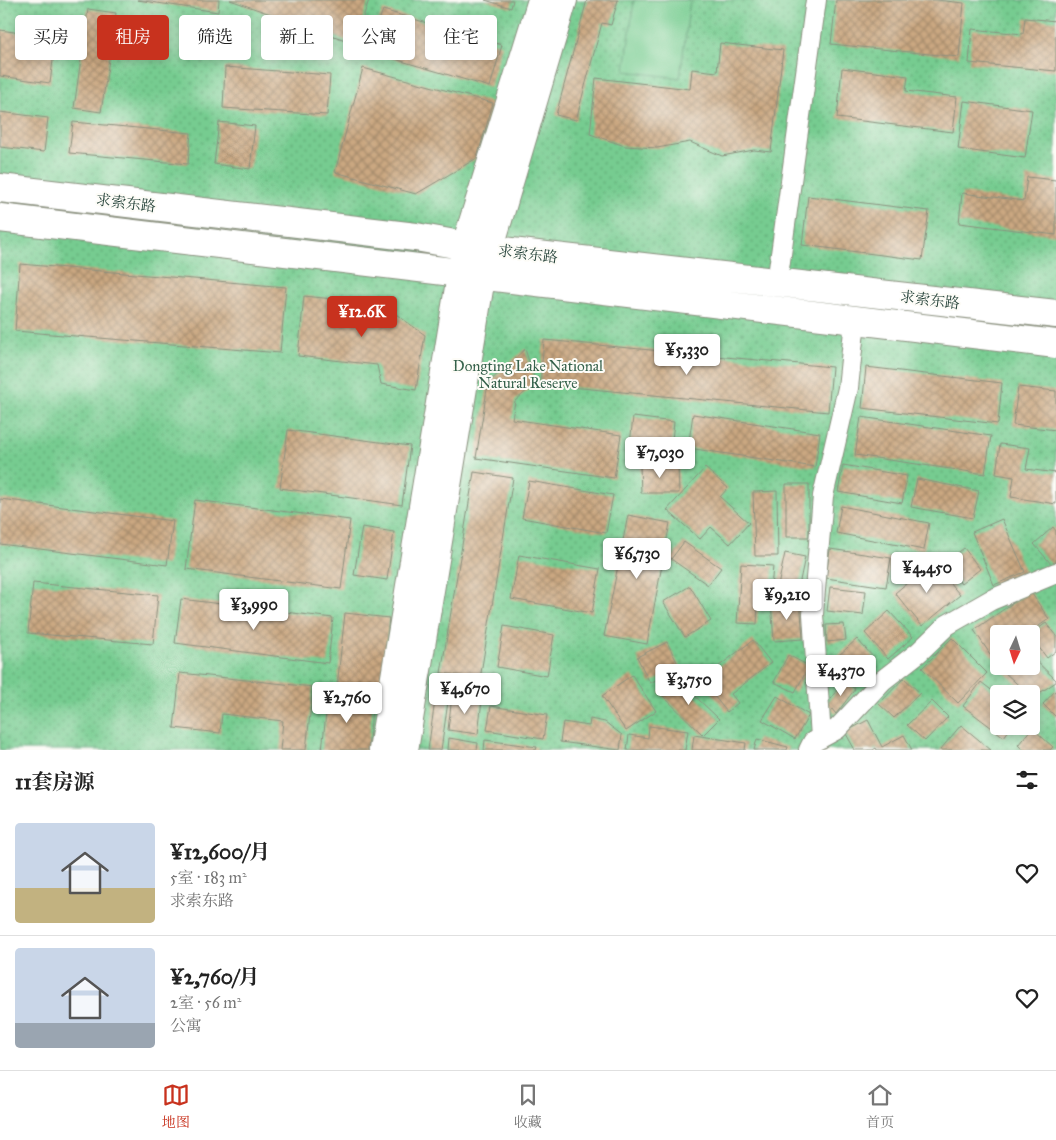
<!DOCTYPE html>
<html lang="zh">
<meta charset="utf-8">
<style>
body{margin:0;font-family:"IM FELL Great Primer","Noto Serif SC",serif;background:#f6f6f6;color:#222;height:100vh;display:flex;flex-direction:column;font-size:19px;white-space:nowrap}
*{box-sizing:border-box;margin:0}
p{font-size:16px;color:#767676}
.icon{flex:none;width:28px;height:28px;fill:none;stroke:currentColor;stroke-width:2;stroke-linecap:round;stroke-linejoin:round}
.map{position:relative;height:750px;overflow:hidden}
.side{display:flex;flex-direction:column;background:#fff;flex:1}
.side>*{flex:none}
.top-card{position:absolute;left:15px;top:15px;width:500px;height:45px;display:flex;gap:10px}
.needle{width:32px;rotate:184deg}
.tools{position:absolute;left:990px;top:625px;display:grid;gap:10px}
.tools a{display:grid;place-items:center;width:50px;height:50px;border-radius:5px;background:#fff;box-shadow:0 2px 8px #0003;font-size:25px}
.price{position:absolute;translate:-50% -42px;padding:0 11px;border-radius:5px;background:#fff;color:#222;font-size:16px;line-height:32px;filter:drop-shadow(0 1px 2px #0008)}
.price::after{content:'';position:absolute;left:50%;top:30px;width:15px;height:11px;margin-left:-8px;background:inherit;clip-path:polygon(0 0,100% 0,50% 100%)}
.price.active{background:#c8321e;color:#fff}
ul{padding:0;list-style:none}
li{display:flex;align-items:center;gap:15px;height:125px;padding:0 15px}
li+li{border-top:1px solid #e0e0e0}
li span{display:grid;place-items:center;flex:none;width:140px;height:100px;border-radius:5px;color:#555}
li>.icon{margin-inline-start:auto}
span .icon{width:60px;height:60px;fill:#fffc;stroke-width:1}
li b{font-size:21px}
h2{display:flex;justify-content:space-between;align-items:center;height:60px;padding:0 15px;font-size:21px}
.chip{padding:0 18px;border-radius:5px;background:#fff;box-shadow:0 2px 8px #0003;font-size:18px;line-height:45px}
.chip.active{background:#c8321e;color:#fff}
.menu{display:flex;justify-content:space-around;align-items:center;height:70px;border-top:1px solid #e0e0e0;background:#fff;font-size:14px;color:#767676}
.menu a{display:grid;justify-items:center;gap:2px}
.menu .active{color:#c8321e}
.map>svg:first-child{display:block}
.park{fill:url(#park-dots);stroke:#4a8462;fill-rule:evenodd}
.garden{fill:#76cc90;stroke:#4a8462}
.building{fill:url(#building-cross-hatch)}
.lines{fill:none;stroke-linecap:round;stroke-linejoin:round}
.street-casing{stroke:#8a907e;stroke-width:22}
.secondary-casing{stroke:#8a907e;stroke-width:30}
.primary-casing{stroke:#8a907e;stroke-width:30}
.street{stroke:#fff;stroke-width:20}
.secondary{stroke:#fff;stroke-width:28}
.primary{stroke:#fff;stroke-width:28}
.labels{text-anchor:middle;stroke-width:4;stroke-linejoin:round;paint-order:stroke}
.street-label{font-size:15px;fill:#1f3d34;stroke:#fdfcf7}
.park-label{font-size:15px;fill:#35614b;stroke:#fdfcf7}
</style>
<div class="map">
<svg width="1056" height="750" viewBox="0 0 1056 750">
<defs>
<pattern id="park-dots" width="8" height="8" patternUnits="userSpaceOnUse" patternTransform="scale(1.25)"><rect width="8" height="8" fill="#76cc90"/><path d="M2 2h.1M6 6h.1" fill="none" stroke="#60a776" stroke-width="1.8" stroke-linecap="round"/></pattern>
<pattern id="building-cross-hatch" width="8" height="8" patternUnits="userSpaceOnUse" patternTransform="scale(1.25)"><rect width="8" height="8" fill="#caa781"/><path d="M0 0l8 8M0 8l8-8" fill="none" stroke="#a3896a"/></pattern>
</defs>
<rect width="100%" height="100%" fill="#fdfcf7"/>
<filter id="ink" filterUnits="userSpaceOnUse"><feTurbulence type="fractalNoise" baseFrequency=".02" numOctaves="2"/><feDisplacementMap in="SourceGraphic" scale="10" xChannelSelector="R" yChannelSelector="G"/><feConvolveMatrix kernelMatrix="1 2 1 2 8 2 1 2 1" color-interpolation-filters="sRGB"/></filter>
<filter id="wash" filterUnits="userSpaceOnUse"><feTurbulence type="fractalNoise" baseFrequency=".0096" numOctaves="4" result="noise"/><feDisplacementMap in="SourceGraphic" scale="20" xChannelSelector="R" yChannelSelector="G"/><feGaussianBlur stdDeviation="1.12" result="paint"/><feColorMatrix in="noise" values="0 0 0 0 0 0 0 0 0 0 0 0 0 0 0 0 0 1.4 0 .05"/><feComposite in="paint" operator="in"/></filter>
<g filter="url(#wash)">
<rect width="100%" height="100%" fill="#f4e2c7"/>
<path class="park" d="M0,0h1056v750h-1056zM999,634h32v32h-32zM999,694h32v32h-32z"/>
<path class="garden" d="M634,0h56l-10,78 -55,-7z"/>
<g id="blocks">
<path class="building" d="M137,0h82l-1,12z
M230,0h139l-15,43z
M485,0h28l-2,8z
M587,0h31l-7,25 -9,-2 -26,97 -20,-5z
M836,0h101l27,3 -5,54 -128,-13z
M88,9l28,4 -15,99 -27,-4z
M383,10l119,35 -12,42 -123,-36z
M1025,18l31,3v50l-87,-8 3,-34 51,5z
M0,30l56,8 -6,45 -50,-7z
M720,43l63,7 -12,102 -17,-2 -32,6 -32,-14 -33,6 -32,-2 -35,-12 6,-56 94,11 2,-20 25,3z
M225,67l105,8 -3,40 -104,-7z
M363,68l130,35 -16,55 -61,36 -81,-22z
M842,68l66,8 -2,15 51,6 -4,35 -116,-14z
M964,101l68,9 -7,48 -67,-9z
M0,112l48,6 -4,34 -44,-5z
M73,122l118,11 -3,31 -119,-11z
M219,122l36,4 -5,43 -36,-5z
M1027,177l29,3v55l-97,-12 3,-30 62,8z
M808,196l121,15 -7,49 -120,-15z
M20,264l266,23 -6,66 -265,-22z
M304,296l78,8 43,31 -9,55 -35,-6 -4,-19 -79,-9z
M544,340l288,27 -4,45 -288,-28z
M525,349l11,34 -21,18 -3,18 109,16 -7,43 -138,-20 12,-75z
M866,367l136,16 -4,41 -136,-16z
M1018,387l38,4v39l-43,-5z
M693,414l127,19 -5,34 -127,-19z
M633,417l41,5 -3,27 -41,-5z
M861,417l130,19 -6,38 -130,-19z
M288,430l122,16 -8,59 -122,-17z
M1000,444l30,4 -4,21 30,4v31l-45,-7 3,-20 -18,-3z
M678,465l1,28h-38l-1,-27z
M843,465l64,11 -5,27 -64,-11z
M705,468l23,20 -8,9 29,26 -19,21 -19,-17 -11,12 -33,-29z
M474,472l39,6 -33,201 -39,-6z
M917,479l62,12 -6,27 -62,-11z
M529,481l84,14 -7,38 -84,-15z
M786,484h23v53h-23z
M777,491l1,65h-23l-2,-64z
M0,499l173,22 -6,44 -167,-21z
M195,500l155,20 -9,69 -155,-20z
M841,506l88,17 -5,27 -88,-17z
M628,515l42,8 -23,121 -43,-8z
M1002,519l23,53 -31,13 -22,-53z
M362,527l32,5 -7,48 -33,-5z
M1053,527l3,4v31l-4,3 -18,-21z
M684,542l37,26 -13,17 -37,-26z
M964,548l16,21 -19,15 -16,-21z
M830,549l61,9 -5,29 -60,-9z
M785,553l20,4 -7,33 -20,-4z
M519,555l81,14 -8,44 -81,-14z
M932,562l28,33 -38,31 -27,-33z
M741,564l32,2 -2,23 -12,-1 -2,36 -20,-1z
M33,583l125,12 -5,49 -125,-11z
M690,586l21,35 -26,16 -22,-35z
M830,587l36,4 -3,24 -36,-4z
M1030,591l19,28 -22,15h-28v19l-7,4 -18,-27z
M181,599l152,19 -5,45 -153,-20z
M800,600l3,39 -29,2 -3,-39z
M889,611l24,26 -25,22 -23,-26z
M345,613l44,5 -7,73 -45,-4z
M1046,623l10,13v15l-9,7 -16,-21v-3z
M844,624l2,16 -19,2 -1,-17z
M504,626l50,9 -7,41 -50,-9z
M952,638l35,35 -29,30 -36,-35z
M857,639l17,19 -19,17 -17,-19z
M753,640l18,23 -40,31 7,9 -11,9 -26,-32z
M667,642l13,26 -30,15 -13,-26z
M788,655l21,11 -14,26 -21,-10z
M1031,656l25,24v2l-24,16 -1,-4h-3l-25,-23 5,-5h23z
M180,673l133,14 -7,63h-26l3,-29 -61,-7 -2,19 -46,-5z
M632,675l24,36 -30,20 -24,-35z
M674,676l45,43 -16,16 -44,-43z
M904,678l16,15 -26,25 -15,-14z
M438,679l13,2 -10,69h-13z
M844,681l11,8 -19,25 -9,-11z
M981,682l18,14v30h13l-8,11 -41,-31z
M1056,690v27l-13,-13z
M328,695l45,5 -5,50h-46z
M452,696l30,4 -4,34 -30,-4z
M777,696l32,19 -14,24 -33,-19z
M932,701l16,16 -23,24 -18,-16z
M491,706l56,9 -4,24 -56,-9z
M590,719l15,3 17,13 -2,15 -60,-8 3,-20 26,4z
M868,720l14,27 22,-12 8,15h-35l-1,-2 -3,2h-18l-10,-18z
M961,725l30,25h-51z
M649,726l39,5 -3,19h-58l2,-15 19,3z
M1032,728l21,19 -3,3h-27l-5,-5z
M694,735l52,8 -1,7h-53z
M449,738l29,5 -1,7h-29z
M757,739l31,8 -1,3h-33z
M485,740l52,7 -1,3h-52z"/>
</g>
</g>
<g filter="url(#ink)">
<use href="#blocks" fill-opacity="0" stroke="#8a907e" stroke-width="1"/>
<g class="lines">
<g class="street-casing">
<path id="street" d="M777,283l39,-283
M821,738l-8,-124 10,-118 25,-108 7,-67
M809,750l4,-8 24,-13 46,-49 36,-28 28,-27 44,-25 65,-27"/>
</g>
<g class="secondary-casing">
<path id="secondary" d="M383,750l83,-505 76,-245
M404,750l77,-473 82,-277"/>
</g>
<g class="primary-casing">
<path id="primary" d="M0,188l416,49 61,11 579,66
M0,218l1056,126"/>
</g>
<use href="#street" class="street"/>
<use href="#secondary" class="secondary"/>
<use href="#primary" class="primary"/>
</g>
</g>
<g class="labels">
<g class="street-label">
<text transform="translate(126 203) rotate(7)" y="5">求索东路</text>
<text transform="translate(528 254) rotate(7)" y="5">求索东路</text>
<text transform="translate(930 300) rotate(7)" y="5">求索东路</text>
</g>
<g class="park-label">
<text x="528" y="371">Dongting Lake National<tspan x="528" dy="17">Natural Reserve</tspan></text>
</g>
</g>
</svg>
<div class="tools">
<a><svg class="needle" viewBox="-14 -14 28 28"><path d="M0-13l5 13h-10z" fill="#e53935"/><path d="M0 13l5-13h-10z" fill="#767676"/></svg></a>
<a><svg class="icon" aria-label="layers" viewBox="0 0 24 24"><path d="M12 4l9 5-9 5-9-5zM3 14l9 5 9-5"/></svg></a>
</div>
<b class="price active" style="left:362px;top:338px">¥12.6K</b>
<b class="price" style="left:687px;top:376px">¥5,330</b>
<b class="price" style="left:660px;top:479px">¥7,030</b>
<b class="price" style="left:637px;top:580px">¥6,730</b>
<b class="price" style="left:927px;top:594px">¥4,450</b>
<b class="price" style="left:787px;top:621px">¥9,210</b>
<b class="price" style="left:254px;top:631px">¥3,990</b>
<b class="price" style="left:841px;top:697px">¥4,370</b>
<b class="price" style="left:689px;top:706px">¥3,750</b>
<b class="price" style="left:465px;top:715px">¥4,670</b>
<b class="price" style="left:347px;top:724px">¥2,760</b>
<div class="top-card">
<a class="chip">买房</a>
<a class="chip active">租房</a>
<a class="chip">筛选</a>
<a class="chip">新上</a>
<a class="chip">公寓</a>
<a class="chip">住宅</a>
</div>
</div>
<section class="side">
<h2>11套房源<svg class="icon" aria-label="filters" viewBox="0 0 24 24"><path d="M4 7h16M4 17h16"/><circle cx="9" cy="7" r="2"/><circle cx="15" cy="17" r="2"/></svg></h2>
<ul>
<li><span style="background:linear-gradient(#c9d6e8 65%,#c2b280 0)"><svg class="icon" aria-label="home" viewBox="0 0 24 24"><path d="M3 11l9-7 9 7M6 9v11h12V9"/></svg></span><div><b>¥12,600/月</b><p>5室 · 183 m²</p><p>求索东路</p></div><svg class="icon" aria-label="heart" viewBox="0 0 24 24"><path d="M12 20l-8-8c-3-5 5-10 8-4 3-6 11-1 8 4z"/></svg></li>
<li><span style="background:linear-gradient(#c9d6e8 75%,#9aa5b1 0)"><svg class="icon" aria-label="home" viewBox="0 0 24 24"><path d="M3 11l9-7 9 7M6 9v11h12V9"/></svg></span><div><b>¥2,760/月</b><p>2室 · 56 m²</p><p>公寓</p></div><svg class="icon" aria-label="heart" viewBox="0 0 24 24"><path d="M12 20l-8-8c-3-5 5-10 8-4 3-6 11-1 8 4z"/></svg></li>
</ul>
</section>
<nav class="menu">
<a class="active"><svg class="icon" aria-label="map" viewBox="0 0 24 24"><path d="M3 6l6-2 6 2 6-2v14l-6 2-6-2-6 2zM9 4v14M15 6v14"/></svg>地图</a>
<a><svg class="icon" aria-label="saved" viewBox="0 0 24 24"><path d="M7 4h10v16l-5-4-5 4z"/></svg>收藏</a>
<a><svg class="icon" aria-label="home" viewBox="0 0 24 24"><path d="M3 11l9-7 9 7M6 9v11h12V9"/></svg>首页</a>
</nav>
